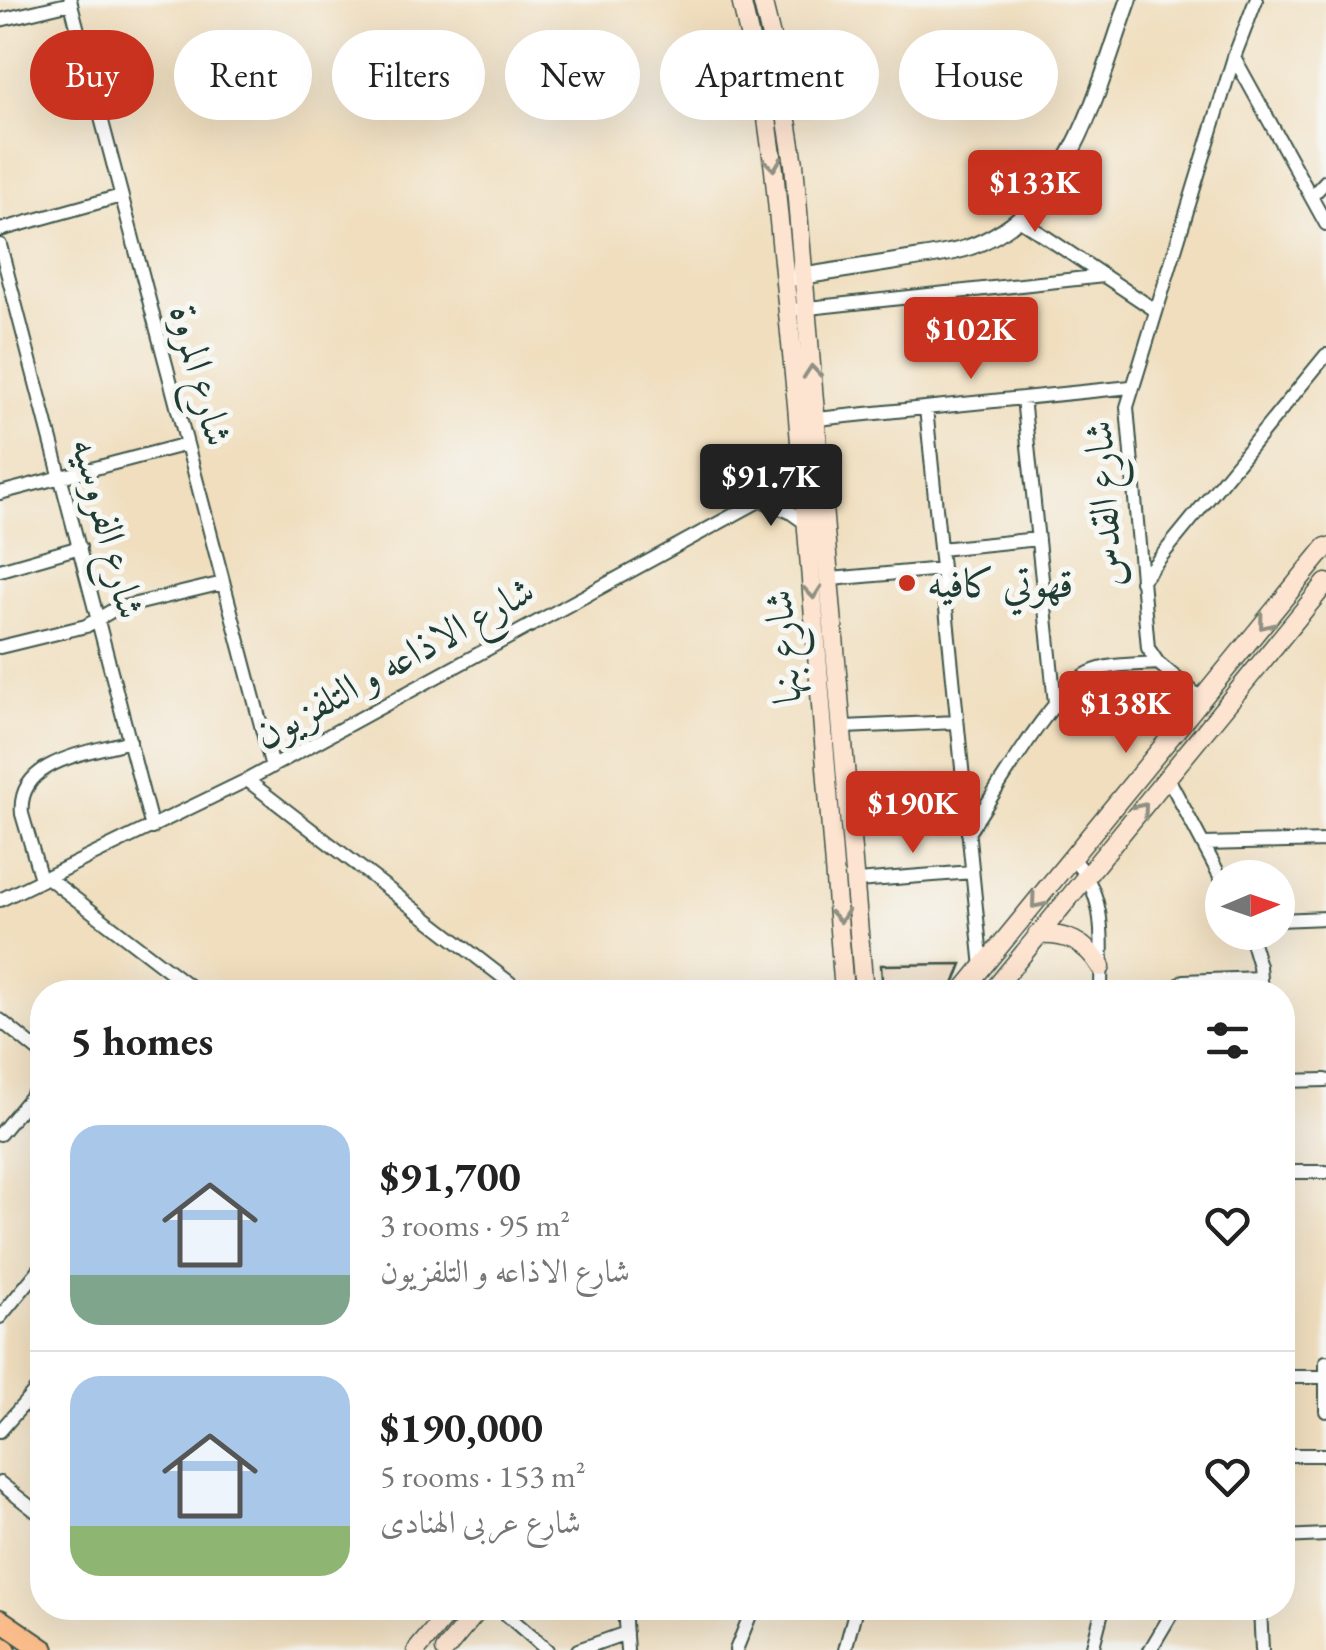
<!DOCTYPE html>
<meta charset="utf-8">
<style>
body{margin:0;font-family:"EB Garamond",Amiri,serif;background:#f6f6f6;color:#222;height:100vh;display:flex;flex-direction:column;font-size:38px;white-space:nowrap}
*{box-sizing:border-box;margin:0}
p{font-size:32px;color:#767676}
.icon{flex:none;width:55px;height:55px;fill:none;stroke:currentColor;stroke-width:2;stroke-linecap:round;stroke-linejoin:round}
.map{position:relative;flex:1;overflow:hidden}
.sheet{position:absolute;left:30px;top:980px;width:1265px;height:640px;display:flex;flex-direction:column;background:#fff;border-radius:40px;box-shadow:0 10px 40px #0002}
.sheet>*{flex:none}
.hud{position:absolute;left:30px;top:30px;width:1268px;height:90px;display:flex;gap:20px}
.needle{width:65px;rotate:88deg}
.fabs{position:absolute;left:1205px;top:860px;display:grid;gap:20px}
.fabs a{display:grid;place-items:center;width:90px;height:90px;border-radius:50%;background:#fff;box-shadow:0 10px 40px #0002;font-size:50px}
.price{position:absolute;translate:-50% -85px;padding:0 22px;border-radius:10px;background:#c8321e;color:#fff;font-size:32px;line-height:65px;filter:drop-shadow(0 2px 5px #0008)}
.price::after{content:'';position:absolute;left:50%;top:60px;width:30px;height:22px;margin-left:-15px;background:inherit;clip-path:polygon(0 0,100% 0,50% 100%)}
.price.current{background:#222;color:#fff}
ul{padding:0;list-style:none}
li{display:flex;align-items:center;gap:30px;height:250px;padding:0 40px}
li+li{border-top:2px solid #e0e0e0}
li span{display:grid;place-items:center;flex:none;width:280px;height:200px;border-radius:30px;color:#555}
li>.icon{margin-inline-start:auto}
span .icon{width:120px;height:120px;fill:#fffc;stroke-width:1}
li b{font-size:42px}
h2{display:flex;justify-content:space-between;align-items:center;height:120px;padding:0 40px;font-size:42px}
.pill{padding:0 35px;border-radius:45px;background:#fff;box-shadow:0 10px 40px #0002;font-size:35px;line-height:90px}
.pill.current{background:#c8321e;color:#fff}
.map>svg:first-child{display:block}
.building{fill:#e2b98a}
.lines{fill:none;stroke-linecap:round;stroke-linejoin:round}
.minor-casing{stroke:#3e5549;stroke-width:16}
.tertiary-casing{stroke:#3e5549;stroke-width:19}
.secondary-casing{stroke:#3e5549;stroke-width:21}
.primary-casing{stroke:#3e5549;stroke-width:24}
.minor{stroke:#fff;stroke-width:12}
.tertiary{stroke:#fff;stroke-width:15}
.secondary{stroke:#fde4d0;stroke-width:18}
.primary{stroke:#f9bc8a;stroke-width:20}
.oneway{stroke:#8e9082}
.poi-dot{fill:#c8321e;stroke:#f6f6f2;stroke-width:4}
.labels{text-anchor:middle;stroke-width:10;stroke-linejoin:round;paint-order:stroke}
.street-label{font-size:40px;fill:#1f3d34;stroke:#f6f6f2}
.poi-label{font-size:40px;fill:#1f3d34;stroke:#f6f6f2;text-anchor:start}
</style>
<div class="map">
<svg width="1326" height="1650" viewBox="0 0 1326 1650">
<rect width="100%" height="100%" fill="#f6f6f2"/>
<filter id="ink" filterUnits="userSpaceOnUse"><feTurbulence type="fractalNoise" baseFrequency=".01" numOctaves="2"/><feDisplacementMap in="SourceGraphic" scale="20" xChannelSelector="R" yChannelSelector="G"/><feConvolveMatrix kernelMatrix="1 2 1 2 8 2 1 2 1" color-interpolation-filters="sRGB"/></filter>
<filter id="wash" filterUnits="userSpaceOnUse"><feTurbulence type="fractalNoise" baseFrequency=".0048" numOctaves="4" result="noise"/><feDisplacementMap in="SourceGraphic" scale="40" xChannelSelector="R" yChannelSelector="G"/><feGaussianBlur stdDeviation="2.25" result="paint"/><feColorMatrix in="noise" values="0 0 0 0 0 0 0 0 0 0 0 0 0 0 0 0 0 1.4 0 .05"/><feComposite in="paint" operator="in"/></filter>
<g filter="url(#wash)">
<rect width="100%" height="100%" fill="#f0debe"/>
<g id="blocks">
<path class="building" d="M962,964l-11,28h-68l-2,-27z"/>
</g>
</g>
<g filter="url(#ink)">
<use href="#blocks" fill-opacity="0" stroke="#3e5549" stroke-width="2.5"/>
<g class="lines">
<g class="minor-casing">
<path id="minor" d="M70,0l202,767
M0,20l71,-17
M1234,57l92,167
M1311,197l15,-16
M1019,219l136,91
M0,230l121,-34
M0,245l152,583
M799,309l305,-33
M1023,398l32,305
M926,408l56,560
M817,419l314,-32
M0,493l187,-49
M761,500l29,12 17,12
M940,549l98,-10
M0,570l80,-23
M831,579l111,-10
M1141,581l185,-226
M0,647l86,-21 29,-17 108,-26
M1203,700l-45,-37 -10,-15 -21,-241 107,-350 22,-57
M844,727l113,-5
M1168,778l54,102
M247,780l275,212
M968,833c25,-36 86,-144 121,-160 21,-10 47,-8 69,-10
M1204,844l122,-3
M1072,859c37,36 29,86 29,133
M47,877l150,115
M41,879l-19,-65c-6,-55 68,-61 108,-73
M857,881l115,-9
M0,900l247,-120 514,-280 6,-12 34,-33
M1278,920l48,-2
M1249,932l10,34 2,26
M1171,992l13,-11 76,-3
M0,1020l42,34
M1282,1081l44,-1
M0,1134l42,-51
M1282,1172h44
M0,1317l42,-51
M1326,1362v49
M1282,1377h43
M0,1431l42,-48
M1282,1455h44
M0,1483l42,33
M1282,1537l44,-2
M499,1608l48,42
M624,1608l3,42
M1260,1608l2,42
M578,1650l48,-17
M736,1650l17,-42
M845,1650l11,-42
M1092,1650l11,-42
M1150,1650l25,-42"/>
</g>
<g class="tertiary-casing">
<path id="tertiary" d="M785,279c38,-6 76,-12 114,-18 23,-4 46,-6 68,-13 104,-36 129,-156 162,-248"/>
</g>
<g class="secondary-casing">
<path id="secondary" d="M741,0l24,104 9,66 23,235 47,587
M762,0l16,65 16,99 70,828
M1037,935c29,-2 49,7 64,32
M962,992l364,-445
M992,992l334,-409
M417,1650l35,-42
M445,1650l35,-42"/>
</g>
<g class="primary-casing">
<path id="primary" d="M0,1620l44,30
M0,1646l6,4"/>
</g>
<use href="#minor" class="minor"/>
<use href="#tertiary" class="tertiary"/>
<use href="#secondary" class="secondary"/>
<use href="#primary" class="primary"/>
</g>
<defs><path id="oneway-chevron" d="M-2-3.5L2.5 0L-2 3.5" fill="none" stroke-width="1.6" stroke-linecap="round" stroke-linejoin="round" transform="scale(2.5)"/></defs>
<g class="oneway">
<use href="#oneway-chevron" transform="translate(773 164) rotate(84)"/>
<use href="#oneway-chevron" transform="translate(812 372) rotate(-95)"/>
<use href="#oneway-chevron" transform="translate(813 592) rotate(85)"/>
<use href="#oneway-chevron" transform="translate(1265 623) rotate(129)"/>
<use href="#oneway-chevron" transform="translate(1142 809) rotate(-50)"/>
<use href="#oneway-chevron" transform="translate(1037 902) rotate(130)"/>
<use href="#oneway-chevron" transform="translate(840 916) rotate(85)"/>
</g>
</g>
<circle class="poi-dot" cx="907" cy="583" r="10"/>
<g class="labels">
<g class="street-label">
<text transform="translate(202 375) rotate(75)" y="14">شارع المروة</text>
<text transform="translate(1103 504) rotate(-94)" y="14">شارع القدس</text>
<text transform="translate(109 528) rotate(75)" y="14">شارع الفروسيه</text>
<text transform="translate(782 647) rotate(-95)" y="14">شارع بنها</text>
<text transform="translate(394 662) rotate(-29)" y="14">شارع الاذاعه و التلفزيون</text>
</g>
<g class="poi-label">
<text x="927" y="597">قهوتي كافيه</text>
</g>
</g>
</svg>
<div class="fabs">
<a><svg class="needle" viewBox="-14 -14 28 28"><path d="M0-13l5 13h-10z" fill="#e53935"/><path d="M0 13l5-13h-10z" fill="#767676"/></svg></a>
</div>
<b class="price" style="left:1035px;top:235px">$133K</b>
<b class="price" style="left:971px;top:382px">$102K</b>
<b class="price current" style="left:771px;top:529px">$91.7K</b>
<b class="price" style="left:1126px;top:756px">$138K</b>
<b class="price" style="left:913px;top:856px">$190K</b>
<div class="hud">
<a class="pill current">Buy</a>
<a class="pill">Rent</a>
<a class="pill">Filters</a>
<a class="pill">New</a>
<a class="pill">Apartment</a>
<a class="pill">House</a>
</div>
<section class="sheet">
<h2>5 homes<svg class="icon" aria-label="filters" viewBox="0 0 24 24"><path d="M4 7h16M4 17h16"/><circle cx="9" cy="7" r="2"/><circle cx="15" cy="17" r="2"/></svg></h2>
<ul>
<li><span style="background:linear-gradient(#a9c7e8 75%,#7fa58c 0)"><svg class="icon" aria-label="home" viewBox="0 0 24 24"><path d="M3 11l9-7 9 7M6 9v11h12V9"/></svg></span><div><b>$91,700</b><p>3 rooms · 95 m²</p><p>شارع الاذاعه و التلفزيون</p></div><svg class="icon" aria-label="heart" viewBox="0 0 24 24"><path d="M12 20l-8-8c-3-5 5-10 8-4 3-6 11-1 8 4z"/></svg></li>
<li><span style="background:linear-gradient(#a9c7e8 75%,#8fb573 0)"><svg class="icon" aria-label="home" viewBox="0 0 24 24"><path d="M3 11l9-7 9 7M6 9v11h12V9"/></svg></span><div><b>$190,000</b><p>5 rooms · 153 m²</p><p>شارع عربى الهنادى</p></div><svg class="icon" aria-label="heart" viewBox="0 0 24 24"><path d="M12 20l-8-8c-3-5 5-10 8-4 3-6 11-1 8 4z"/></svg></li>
</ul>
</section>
</div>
